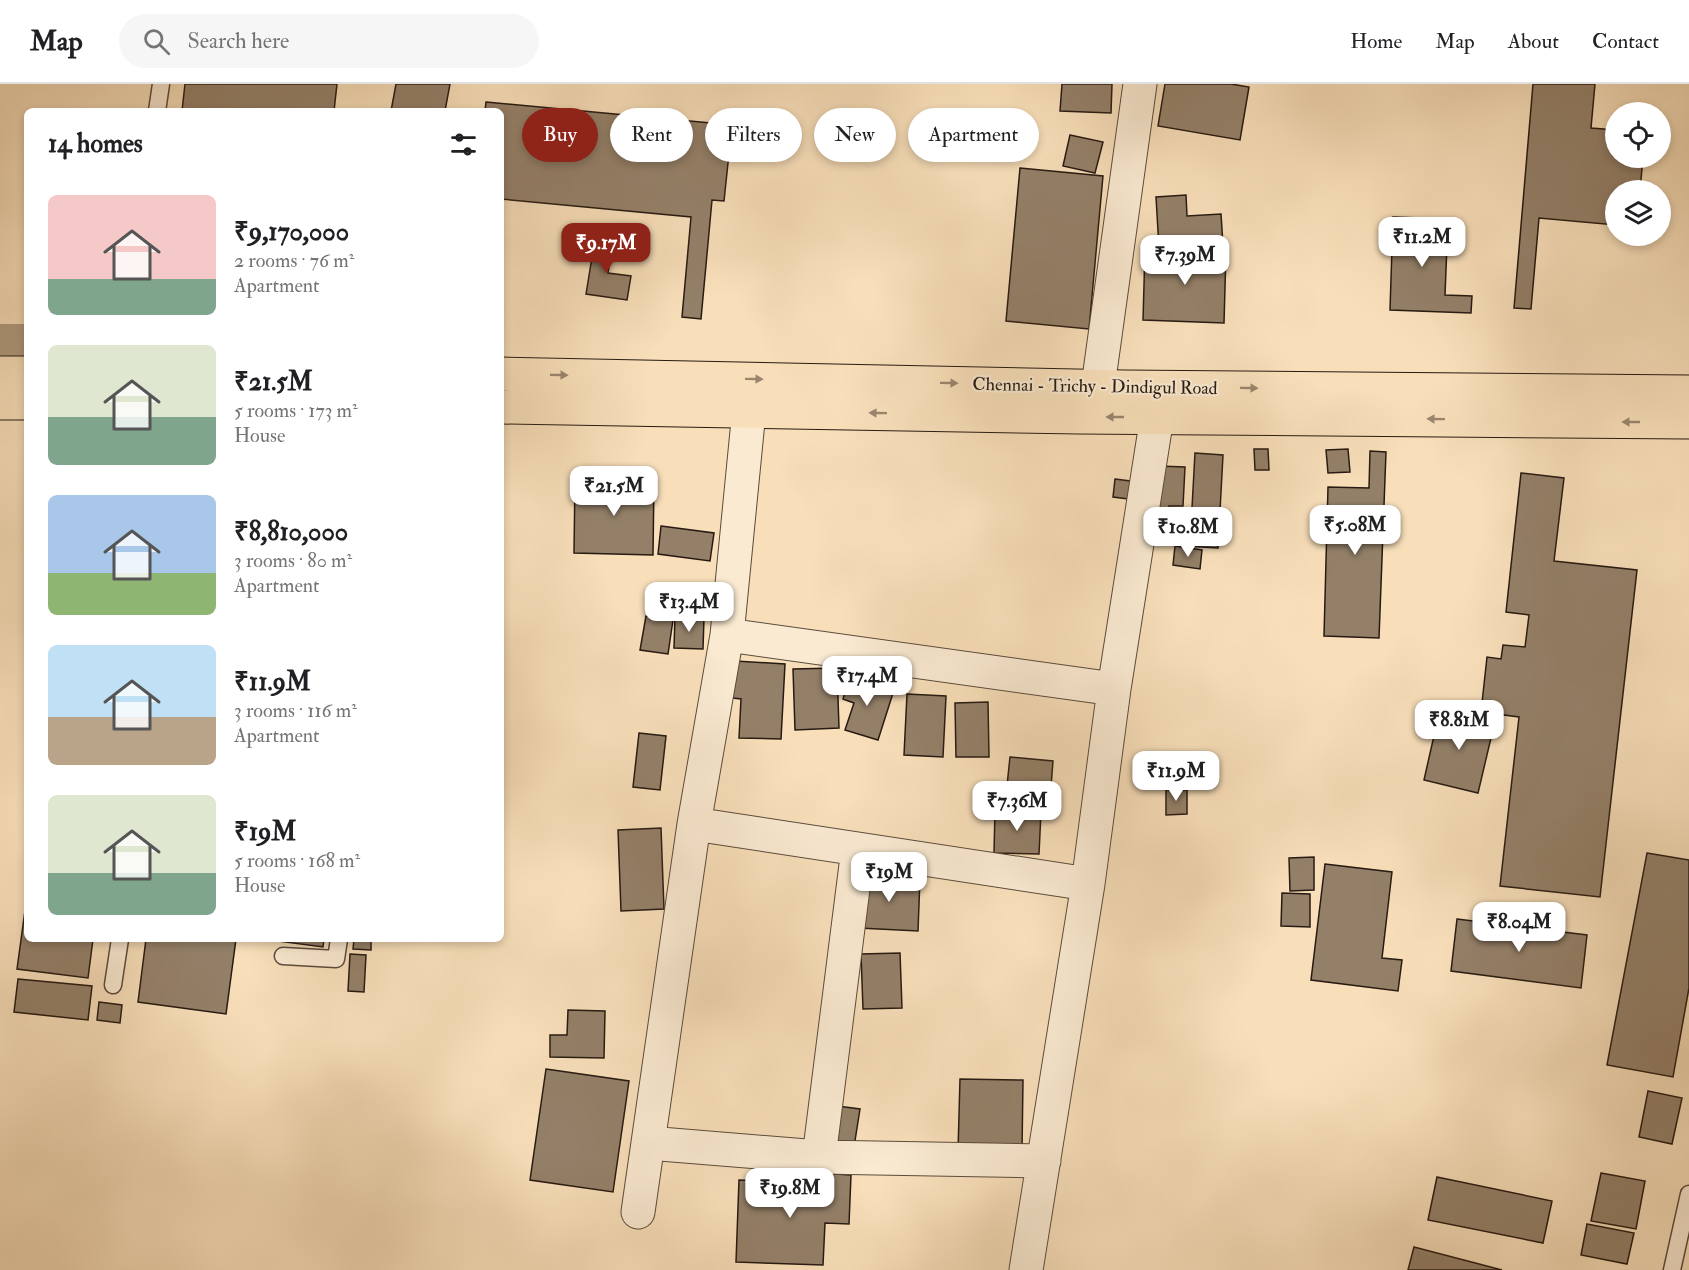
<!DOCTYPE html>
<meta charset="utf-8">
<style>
body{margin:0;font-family:"IM FELL Double Pica",serif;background:#f6f6f6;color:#202124;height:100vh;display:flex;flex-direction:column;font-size:22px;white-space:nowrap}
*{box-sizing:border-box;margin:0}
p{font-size:20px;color:#757577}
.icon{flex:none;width:33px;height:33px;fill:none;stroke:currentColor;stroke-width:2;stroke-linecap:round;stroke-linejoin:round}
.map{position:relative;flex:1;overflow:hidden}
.sheet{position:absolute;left:24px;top:24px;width:480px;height:834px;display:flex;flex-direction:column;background:#fff;border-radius:9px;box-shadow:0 3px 9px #0003}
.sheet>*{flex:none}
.top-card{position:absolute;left:522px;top:24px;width:570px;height:54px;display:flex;gap:12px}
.controls{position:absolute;left:1605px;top:18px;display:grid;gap:12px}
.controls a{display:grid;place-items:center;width:66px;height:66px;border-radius:50%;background:#fff;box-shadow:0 3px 9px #0003;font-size:30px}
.price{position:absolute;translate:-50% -51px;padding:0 14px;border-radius:12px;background:#fff;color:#222;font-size:20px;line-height:39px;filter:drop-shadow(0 2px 3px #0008)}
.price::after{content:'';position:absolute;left:50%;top:36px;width:18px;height:14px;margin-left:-9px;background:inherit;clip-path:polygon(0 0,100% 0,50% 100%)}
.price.active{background:#8f2418;color:#fff}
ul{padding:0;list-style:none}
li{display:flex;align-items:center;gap:18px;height:150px;padding:0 24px}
li span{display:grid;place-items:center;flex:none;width:168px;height:120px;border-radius:9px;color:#555}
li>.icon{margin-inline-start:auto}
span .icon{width:72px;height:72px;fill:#fffc;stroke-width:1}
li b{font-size:26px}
h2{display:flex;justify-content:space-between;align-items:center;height:72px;padding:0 24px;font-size:26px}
.tag{padding:0 21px;border-radius:27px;background:#fff;box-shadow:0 3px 9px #0003;font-size:21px;line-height:54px}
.tag.active{background:#8f2418;color:#fff}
header{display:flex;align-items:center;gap:36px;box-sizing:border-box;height:84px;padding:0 30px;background:#fff;border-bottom:2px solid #e0e0e0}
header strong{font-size:28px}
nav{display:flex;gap:33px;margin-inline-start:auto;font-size:21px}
.search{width:420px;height:54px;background:#f6f6f6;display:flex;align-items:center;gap:15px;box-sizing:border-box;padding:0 21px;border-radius:33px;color:#757577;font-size:22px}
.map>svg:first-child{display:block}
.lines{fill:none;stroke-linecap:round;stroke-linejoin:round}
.canal{stroke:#b19c81;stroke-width:32}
.building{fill:#948069;stroke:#271a12;stroke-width:1.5}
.service-casing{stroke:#5b4b3c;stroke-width:19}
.minor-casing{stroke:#5b4b3c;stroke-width:35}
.trunk-casing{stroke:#271a12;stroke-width:35}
.service{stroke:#faead2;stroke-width:16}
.minor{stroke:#faead2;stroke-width:33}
.trunk{stroke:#f8dfba;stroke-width:33}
.oneway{fill:#9a866e}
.labels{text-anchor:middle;stroke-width:4.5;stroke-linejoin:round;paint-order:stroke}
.street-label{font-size:18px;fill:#271a12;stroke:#faead2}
</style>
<header>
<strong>Map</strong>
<div class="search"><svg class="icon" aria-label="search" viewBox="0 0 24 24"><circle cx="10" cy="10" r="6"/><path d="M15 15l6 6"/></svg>Search here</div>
<nav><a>Home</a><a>Map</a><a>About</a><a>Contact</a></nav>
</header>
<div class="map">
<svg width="1689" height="1186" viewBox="0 0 1689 1186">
<rect width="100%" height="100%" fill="#f8dfba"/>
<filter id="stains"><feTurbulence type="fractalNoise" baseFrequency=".00333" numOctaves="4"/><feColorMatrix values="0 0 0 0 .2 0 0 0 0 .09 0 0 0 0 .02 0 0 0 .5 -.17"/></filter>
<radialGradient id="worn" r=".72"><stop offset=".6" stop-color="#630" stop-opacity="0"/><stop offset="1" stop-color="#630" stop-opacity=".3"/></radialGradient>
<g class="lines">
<path class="canal" d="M0,256h27"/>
</g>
<path class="building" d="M185,0h152l-3,27h-152z
M396,0h54l-5,27h-54z
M1062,0h50l-1,29 -51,-2z
M1165,0h66l18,3 -9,53 -82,-14z
M1533,0h62l-4,44 25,2v28h27l-3,32h-24v35l-77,-7 -8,91 -17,-1z
M486,18l246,23 -8,76 -12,-1 -11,119 -19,-2 9,-100 -190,-18v-88h-16z
M1070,51l33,7 -8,31 -32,-7z
M1020,84l83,8 -14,153 -83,-8z
M1186,111l1,21 34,-2 2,31 -64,3 -3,-51z
M1393,133l55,2 -3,76 27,1 -1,17 -81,-3z
M595,155l18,3 -5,31 23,3 -4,24 -41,-6z
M1145,166l81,2 -2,71 -81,-3z
M1254,365h14l1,21h-14z
M1348,365l2,23 -22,1 -2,-23z
M1370,367l16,1 -7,186 -55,-2 4,-149 41,1z
M1195,369l28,2 -5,93 -66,-4 1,-20 38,2z
M1158,382l27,1 -2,39h-14l-1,17 -12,-1z
M1521,389l43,5 -10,83 83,9 -37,327 -100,-11 19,-169 -38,-5 6,-55 14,2 2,-14 22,2 4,-32 -23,-3z
M575,395l79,2 -1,74 -79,-2z
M1115,395l31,4 -2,18 -31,-4z
M661,442l53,7 -4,28 -52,-7z
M1175,462l27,4 -2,19 -27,-4z
M646,532l27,4 -5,34 -28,-4z
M675,533l29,1 -1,31 -29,-1z
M735,577l50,3 -4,75 -42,-1 2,-39 -8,-1z
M837,584l2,60 -44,2 -2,-61z
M850,593l44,13 -16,50 -33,-10 9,-27 -11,-4z
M907,610l39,2 -3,61 -39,-2z
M988,618l1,55h-33l-1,-54z
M1440,625l55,12 -17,72 -54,-13z
M639,649l27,3 -6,54 -27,-3z
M1010,673l43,4 -3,38 -44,-4z
M1166,706h21v24l-21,1z
M995,726l46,2 -2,42 -45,-1z
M661,744l3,81 -43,2 -3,-81z
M1647,769l42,7v128l-16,89 -66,-12z
M1314,773v33l-24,1 -1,-33z
M1325,780l67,8 -10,86 20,2 -4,31 -87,-11z
M860,791l60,3 -2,53 -59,-3z
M1282,809l28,1v33l-29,-1z
M27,812v43h66l-5,39 -71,-9z
M1457,835l130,16 -6,53 -130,-17z
M146,855h90l-10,75 -88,-12z
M263,855h61l-1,8z
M354,855h17v11l-18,-1z
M900,869l2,55 -39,1 -2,-55z
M350,870l16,1 -2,37 -16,-1z
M18,895l74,7 -4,34 -74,-8z
M99,918l23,3 -2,18 -23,-3z
M568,926l37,1 -1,47 -54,-1v-22h17z
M546,985l83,12 -16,111 -83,-12z
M960,995l63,1 -1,72 -64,-1z
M1648,1007l34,7 -10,46 -33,-7z
M837,1022l23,3 -6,38 -23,-3z
M817,1089l34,2 -2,49 -24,-1 -2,42 -87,-3 3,-82 78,3z
M1601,1089l44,8 -9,48 -45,-8z
M1437,1093l115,24 -9,42 -115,-23z
M1587,1140l47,9 -7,31 -46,-9z
M1414,1163l88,23h-94z"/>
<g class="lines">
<g class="service-casing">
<path id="service" d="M157,27l4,-27
M283,872l53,3 3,-20
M113,901l7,-46
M1672,1186l17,-76"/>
</g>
<g class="minor-casing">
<path id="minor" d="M1098,302l42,-302
M727,551l387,54
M694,740l394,60
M648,1059l171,14 225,4
M819,1073l39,-308
M638,1128l56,-388 33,-189 22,-224
M1026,1186l62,-386 26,-195 43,-272"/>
</g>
<g class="trunk-casing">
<path id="trunk" d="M0,289h27
M501,290l623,13 565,5
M0,319h27
M501,323l578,10 610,5"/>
</g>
<use href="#service" class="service"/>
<use href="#minor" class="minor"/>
<use href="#trunk" class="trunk"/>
</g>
<defs><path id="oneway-solid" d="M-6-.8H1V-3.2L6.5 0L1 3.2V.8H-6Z" transform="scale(1.5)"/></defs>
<g class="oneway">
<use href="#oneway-solid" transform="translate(559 291) rotate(1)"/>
<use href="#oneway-solid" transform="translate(754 295) rotate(1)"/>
<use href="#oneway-solid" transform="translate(949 299) rotate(1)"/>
<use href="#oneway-solid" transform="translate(1249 304) rotate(1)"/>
<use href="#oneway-solid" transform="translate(878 329) rotate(-179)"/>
<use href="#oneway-solid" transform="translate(1115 333) rotate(180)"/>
<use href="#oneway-solid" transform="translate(1436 335) rotate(-179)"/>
<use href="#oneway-solid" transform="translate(1631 338) rotate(-180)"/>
</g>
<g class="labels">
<g class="street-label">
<text transform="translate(1095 302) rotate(1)" y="6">Chennai - Trichy - Dindigul Road</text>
</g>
</g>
<rect width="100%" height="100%" filter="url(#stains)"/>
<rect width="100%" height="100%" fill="url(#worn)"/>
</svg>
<div class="controls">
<a><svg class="icon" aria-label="locate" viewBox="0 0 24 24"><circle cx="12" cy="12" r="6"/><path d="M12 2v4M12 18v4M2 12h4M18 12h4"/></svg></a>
<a><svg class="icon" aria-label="layers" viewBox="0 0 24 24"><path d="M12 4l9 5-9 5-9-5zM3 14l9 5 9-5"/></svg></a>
</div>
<b class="price" style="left:1422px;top:184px">₹11.2M</b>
<b class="price active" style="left:606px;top:190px">₹9.17M</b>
<b class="price" style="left:1185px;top:202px">₹7.39M</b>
<b class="price" style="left:614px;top:433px">₹21.5M</b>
<b class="price" style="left:1355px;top:472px">₹5.08M</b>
<b class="price" style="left:1188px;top:474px">₹10.8M</b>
<b class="price" style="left:689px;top:549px">₹13.4M</b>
<b class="price" style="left:867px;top:623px">₹17.4M</b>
<b class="price" style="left:1459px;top:667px">₹8.81M</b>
<b class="price" style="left:1176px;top:718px">₹11.9M</b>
<b class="price" style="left:1017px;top:748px">₹7.36M</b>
<b class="price" style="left:889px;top:819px">₹19M</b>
<b class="price" style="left:1519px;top:869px">₹8.04M</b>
<b class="price" style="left:790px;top:1135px">₹19.8M</b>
<div class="top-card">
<a class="tag active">Buy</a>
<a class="tag">Rent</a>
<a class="tag">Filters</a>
<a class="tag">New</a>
<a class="tag">Apartment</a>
</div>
<section class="sheet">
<h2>14 homes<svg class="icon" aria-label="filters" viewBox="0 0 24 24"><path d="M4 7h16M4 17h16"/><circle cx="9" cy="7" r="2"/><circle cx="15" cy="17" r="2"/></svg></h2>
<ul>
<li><span style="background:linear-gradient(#f6c9c9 70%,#7fa58c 0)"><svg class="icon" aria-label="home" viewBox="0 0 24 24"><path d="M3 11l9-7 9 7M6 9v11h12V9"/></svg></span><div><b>₹9,170,000</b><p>2 rooms · 76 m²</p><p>Apartment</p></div></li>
<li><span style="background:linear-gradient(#dfe7d0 60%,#7fa58c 0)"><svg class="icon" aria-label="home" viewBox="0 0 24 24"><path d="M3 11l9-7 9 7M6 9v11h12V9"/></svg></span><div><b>₹21.5M</b><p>5 rooms · 173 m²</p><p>House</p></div></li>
<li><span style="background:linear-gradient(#a9c7e8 65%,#8fb573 0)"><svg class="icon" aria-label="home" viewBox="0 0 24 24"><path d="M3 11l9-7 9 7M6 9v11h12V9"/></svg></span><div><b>₹8,810,000</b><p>3 rooms · 80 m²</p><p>Apartment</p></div></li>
<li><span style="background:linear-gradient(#bfe0f5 60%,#b9a48a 0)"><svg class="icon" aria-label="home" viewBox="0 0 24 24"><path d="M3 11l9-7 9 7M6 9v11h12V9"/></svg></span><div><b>₹11.9M</b><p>3 rooms · 116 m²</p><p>Apartment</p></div></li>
<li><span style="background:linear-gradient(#dfe7d0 65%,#7fa58c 0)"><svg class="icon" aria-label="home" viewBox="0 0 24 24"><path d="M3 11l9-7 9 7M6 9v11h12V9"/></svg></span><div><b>₹19M</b><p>5 rooms · 168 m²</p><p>House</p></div></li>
</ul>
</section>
</div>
